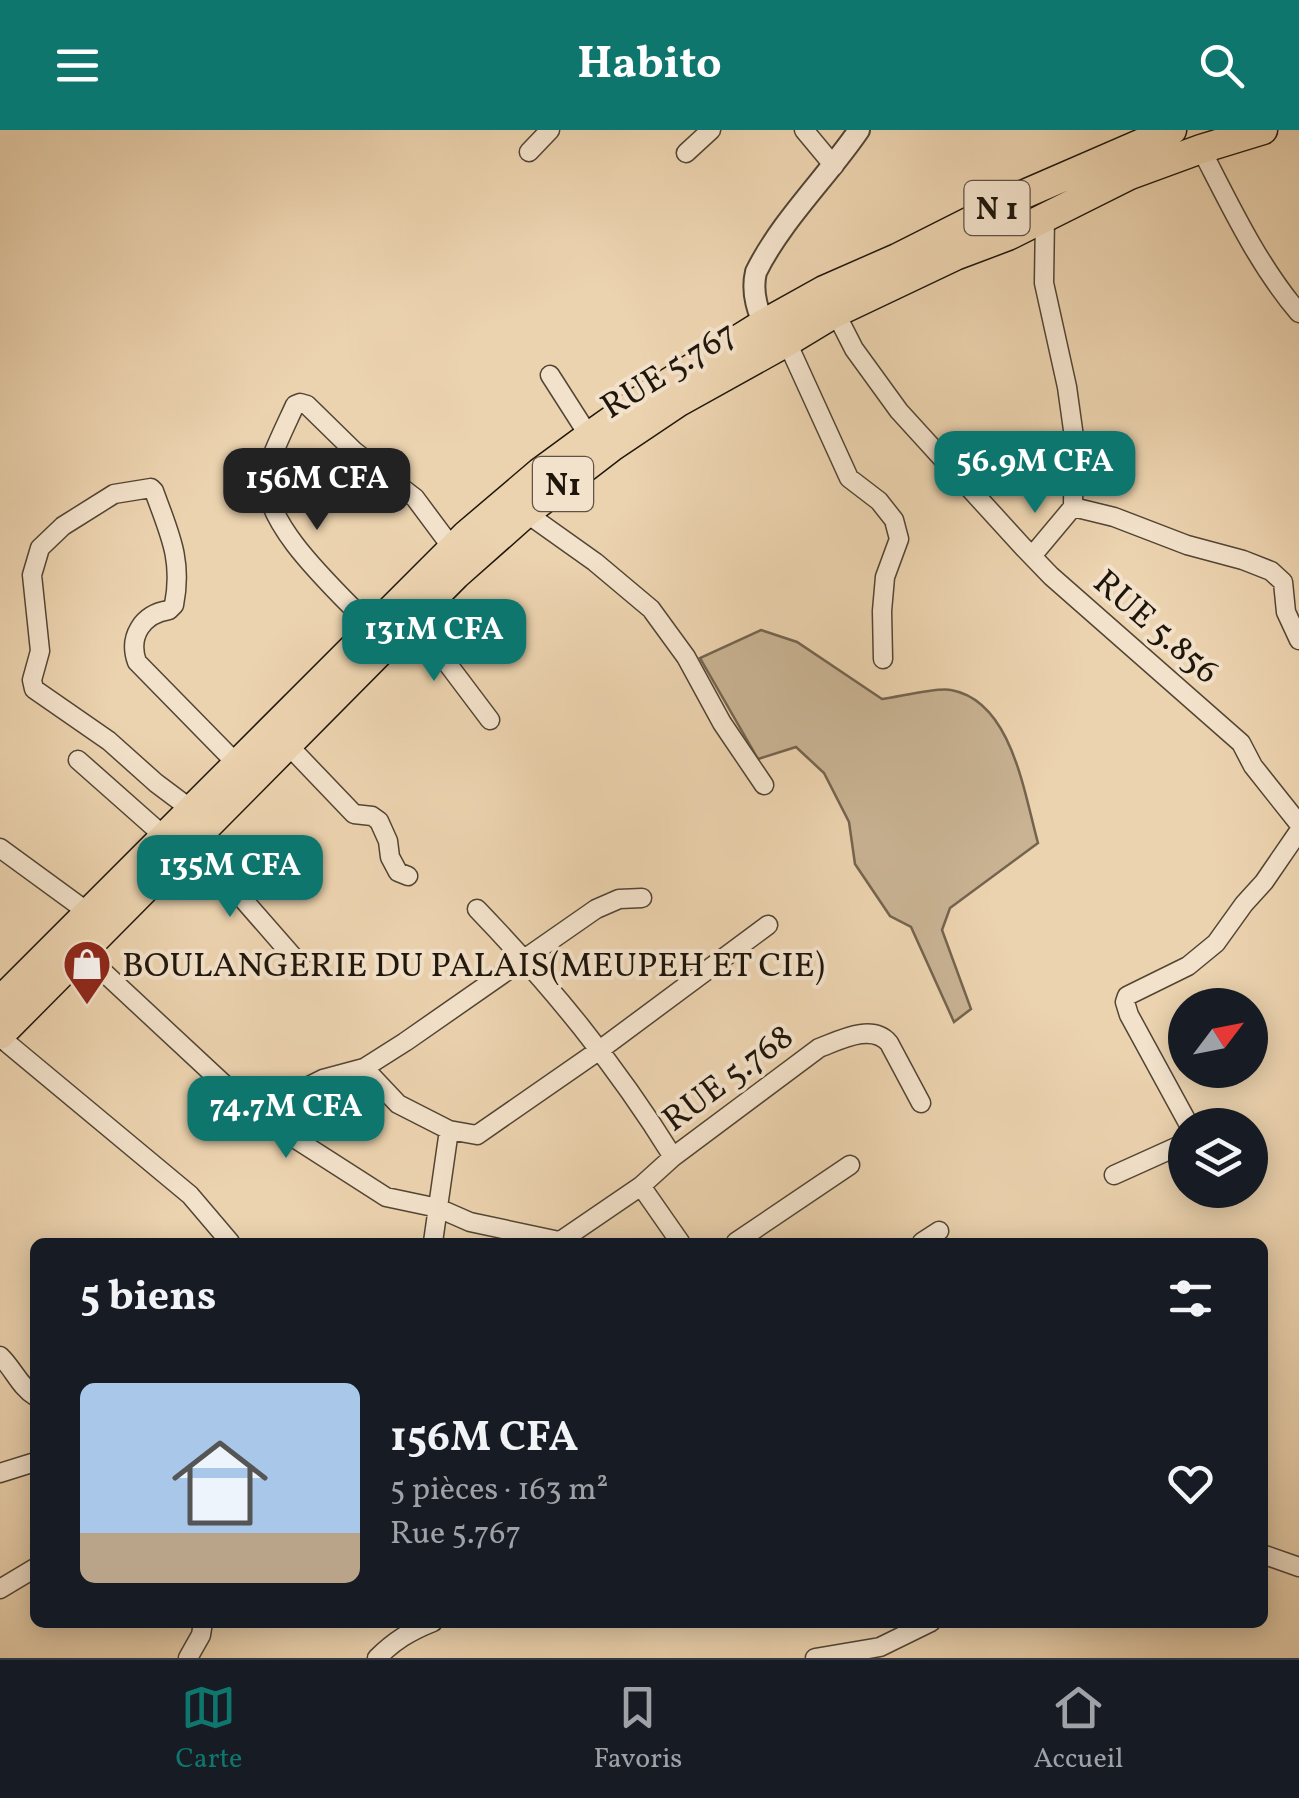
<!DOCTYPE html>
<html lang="fr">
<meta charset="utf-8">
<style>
body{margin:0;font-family:Vollkorn,serif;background:#242831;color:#f1f3f6;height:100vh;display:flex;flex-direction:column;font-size:38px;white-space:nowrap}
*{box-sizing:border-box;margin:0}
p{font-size:32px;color:#9ea1a6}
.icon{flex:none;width:55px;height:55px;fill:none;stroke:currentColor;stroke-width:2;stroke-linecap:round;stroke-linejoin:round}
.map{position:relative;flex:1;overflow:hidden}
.drawer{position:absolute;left:30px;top:1108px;width:1238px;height:390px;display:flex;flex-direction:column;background:#171b24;border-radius:15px;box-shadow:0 5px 25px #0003}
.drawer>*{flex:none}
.needle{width:65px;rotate:58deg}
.buttons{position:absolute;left:1168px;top:858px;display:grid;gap:20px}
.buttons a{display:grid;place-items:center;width:100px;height:100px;border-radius:50%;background:#171b24;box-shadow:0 5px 25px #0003;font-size:50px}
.price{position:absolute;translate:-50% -85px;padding:0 22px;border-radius:20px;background:#0f766e;color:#fff;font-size:32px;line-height:65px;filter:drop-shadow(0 2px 5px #0008)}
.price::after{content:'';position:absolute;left:50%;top:60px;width:30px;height:22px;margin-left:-15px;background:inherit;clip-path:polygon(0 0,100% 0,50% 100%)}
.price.on{background:#222;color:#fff}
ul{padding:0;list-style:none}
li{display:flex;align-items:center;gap:30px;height:250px;padding:0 50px}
li span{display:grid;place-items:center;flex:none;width:280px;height:200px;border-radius:15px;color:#555}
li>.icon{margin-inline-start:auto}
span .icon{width:120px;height:120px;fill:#fffc;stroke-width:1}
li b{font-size:42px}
h2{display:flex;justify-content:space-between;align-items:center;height:120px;padding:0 50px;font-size:42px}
header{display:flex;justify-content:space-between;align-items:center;height:130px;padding:0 50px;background:#0f766e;color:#fff;font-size:45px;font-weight:700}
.dock{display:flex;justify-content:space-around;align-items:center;height:140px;border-top:2px solid #363941;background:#171b24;font-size:28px;color:#9ea1a6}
.dock a{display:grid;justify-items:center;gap:5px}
.dock .on{color:#0f766e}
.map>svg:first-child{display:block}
.green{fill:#c9b393;stroke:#74644f;stroke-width:2.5}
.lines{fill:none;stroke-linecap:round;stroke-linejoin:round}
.minor-casing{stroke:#524534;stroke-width:21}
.tertiary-casing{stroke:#524534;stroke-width:24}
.trunk-casing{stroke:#1f160b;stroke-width:31}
.minor{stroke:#f3e2cb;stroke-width:18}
.tertiary{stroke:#f3e2cb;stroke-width:20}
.trunk{stroke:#ecd3af;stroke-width:28}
.labels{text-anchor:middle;stroke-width:8;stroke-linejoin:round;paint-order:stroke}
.shield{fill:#f3e2cb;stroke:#5f5345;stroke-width:2.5}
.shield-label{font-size:32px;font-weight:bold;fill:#1f160b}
.street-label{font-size:35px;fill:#1f160b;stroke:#f3e2cb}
.poi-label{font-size:35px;fill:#1f160b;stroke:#f3e2cb;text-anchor:start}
</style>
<header><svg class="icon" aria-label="menu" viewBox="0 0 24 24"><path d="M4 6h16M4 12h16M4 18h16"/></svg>Habito<svg class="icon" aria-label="search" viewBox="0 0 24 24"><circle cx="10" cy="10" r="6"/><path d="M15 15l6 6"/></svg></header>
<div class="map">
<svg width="1299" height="1528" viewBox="0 0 1299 1528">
<rect width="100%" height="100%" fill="#ecd3af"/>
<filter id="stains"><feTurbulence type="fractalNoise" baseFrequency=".002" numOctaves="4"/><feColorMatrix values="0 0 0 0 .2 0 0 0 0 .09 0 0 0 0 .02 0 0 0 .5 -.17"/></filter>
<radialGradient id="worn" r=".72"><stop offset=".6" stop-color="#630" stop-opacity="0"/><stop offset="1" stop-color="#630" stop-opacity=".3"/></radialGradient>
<path class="green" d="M761,500l36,12 85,57c17,-2 55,-12 69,-9 61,11 73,103 87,153l-88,65 -8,22 29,79 -17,13 -43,-95 -21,-11 -35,-52 -6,-42 -25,-49 -28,-26 -38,12 -58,-101z"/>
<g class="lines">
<g class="minor-casing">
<path id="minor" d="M804,0l30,36
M1201,19c29,56 57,116 98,164
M529,22l21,-22
M686,23l25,-23
M1045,86l-1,67 23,104 7,50 -1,70 41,10 73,28 56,15 28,11 12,11 3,30 13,28
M831,174l23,45 45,62 124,136 28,29 190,167 12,23 46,58
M787,212l62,136 30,23 15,19 5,19 -14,38 -3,34 1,48
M550,245l39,61
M526,383l69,49 56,47 35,48 36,66 42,62
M1032,426l41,-49
M409,493l35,36 46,61
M373,499c-33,-36 -108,-100 -107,-151 1,-16 22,-57 29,-73l5,-2 7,2 47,46 61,47 38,51
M287,614l67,70 18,2 7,5 9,20 2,16 8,15 10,4
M78,630l87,77
M192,680l-36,-27 -47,-42 -75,-52 -2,-9 8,-29 -8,-76 8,-27 23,-22 51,-32 37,-6 3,3c15,42 29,68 20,114l-5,5c-27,4 -41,27 -32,52l101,103
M193,712l110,126
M0,718l89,65
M477,779c75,78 139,156 196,248
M83,823l172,160 131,84 52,11 32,14 89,19
M0,907l190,158 40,47
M364,938l34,36 51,26 28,5 124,-86 167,-124
M255,983l68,-34 41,-11 41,-26 191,-133 23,-10 23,-1
M1189,995l-60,-110 -4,-13 2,-6 61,-30 28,-23 28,-39 20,-22 35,-51
M1114,1045l71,-32
M641,1056l39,56
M433,1112l16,-112
M559,1112l82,-56 32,-29 146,-109c21,-8 53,-25 70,-5l32,60
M736,1112l114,-77
M922,1112l17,-11
M0,1226c13,12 20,31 35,40
M0,1343l35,-11
M1262,1424l37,13
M0,1459l35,-21
M188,1528l13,-23 2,-13
M377,1528c17,-17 33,-27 56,-36
M815,1528l65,-11 51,-25"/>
</g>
<g class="tertiary-casing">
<path id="tertiary" d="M768,203c-10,-20 -17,-40 -12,-61 25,-51 71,-95 103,-142"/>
</g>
<g class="trunk-casing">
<path id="trunk" d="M0,871l466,-466 74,-63 49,-36 47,-33 127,-79 61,-34 73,-32 123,-62 152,-66
M0,905l456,-460 70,-62 86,-66 67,-45 108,-60 48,-29 120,-57 53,-20 122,-61 71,-26 62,-19"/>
</g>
<use href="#minor" class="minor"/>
<use href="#tertiary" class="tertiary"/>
<use href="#trunk" class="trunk"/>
</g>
<defs>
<g id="shop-pin" transform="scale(2.5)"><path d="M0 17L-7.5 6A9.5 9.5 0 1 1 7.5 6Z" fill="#8f2418" stroke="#f3e2cb"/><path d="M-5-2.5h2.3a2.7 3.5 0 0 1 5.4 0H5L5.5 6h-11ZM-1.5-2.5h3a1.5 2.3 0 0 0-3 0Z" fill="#fff"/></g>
</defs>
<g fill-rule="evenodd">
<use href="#shop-pin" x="87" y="834"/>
</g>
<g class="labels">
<g class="shield">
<rect x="964.5" y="51" width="65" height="54" rx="8"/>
<rect x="533" y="327" width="60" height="54" rx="8"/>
</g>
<g class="shield-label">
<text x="997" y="89">N 1</text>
<text x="563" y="365">N1</text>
</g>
<g class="street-label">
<text transform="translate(668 239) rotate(-32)" y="12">RUE 5.767</text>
<text transform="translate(1157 496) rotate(41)" y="12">RUE 5.856</text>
<text transform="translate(727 947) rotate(-37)" y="12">RUE 5.768</text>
</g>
<g class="poi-label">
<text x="122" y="846">BOULANGERIE DU PALAIS(MEUPEH ET CIE)</text>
</g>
</g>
<rect width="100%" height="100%" filter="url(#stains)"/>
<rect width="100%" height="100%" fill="url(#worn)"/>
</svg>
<div class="buttons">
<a><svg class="needle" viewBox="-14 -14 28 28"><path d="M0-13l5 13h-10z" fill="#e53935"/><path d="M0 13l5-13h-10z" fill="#9ea1a6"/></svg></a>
<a><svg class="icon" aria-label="layers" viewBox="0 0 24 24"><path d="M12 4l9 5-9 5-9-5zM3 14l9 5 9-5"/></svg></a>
</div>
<b class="price" style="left:1035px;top:386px">56.9M CFA</b>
<b class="price on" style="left:317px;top:403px">156M CFA</b>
<b class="price" style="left:434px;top:554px">131M CFA</b>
<b class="price" style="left:230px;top:790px">135M CFA</b>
<b class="price" style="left:286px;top:1031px">74.7M CFA</b>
<section class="drawer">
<h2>5 biens<svg class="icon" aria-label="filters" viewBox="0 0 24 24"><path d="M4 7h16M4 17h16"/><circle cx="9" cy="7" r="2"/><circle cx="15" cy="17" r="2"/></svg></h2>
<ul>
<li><span style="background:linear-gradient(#a9c7e8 75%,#b9a48a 0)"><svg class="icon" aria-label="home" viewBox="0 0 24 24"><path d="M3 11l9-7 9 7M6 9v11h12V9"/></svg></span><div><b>156M CFA</b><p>5 pièces · 163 m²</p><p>Rue 5.767</p></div><svg class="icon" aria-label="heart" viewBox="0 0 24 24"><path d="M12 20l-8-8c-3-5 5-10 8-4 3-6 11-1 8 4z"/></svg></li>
</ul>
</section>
</div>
<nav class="dock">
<a class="on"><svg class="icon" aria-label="map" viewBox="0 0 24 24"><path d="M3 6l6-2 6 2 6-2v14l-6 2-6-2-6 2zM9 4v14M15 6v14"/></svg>Carte</a>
<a><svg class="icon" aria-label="saved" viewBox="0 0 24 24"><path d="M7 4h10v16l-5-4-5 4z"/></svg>Favoris</a>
<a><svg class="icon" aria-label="home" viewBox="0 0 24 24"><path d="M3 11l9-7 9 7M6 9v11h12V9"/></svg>Accueil</a>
</nav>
